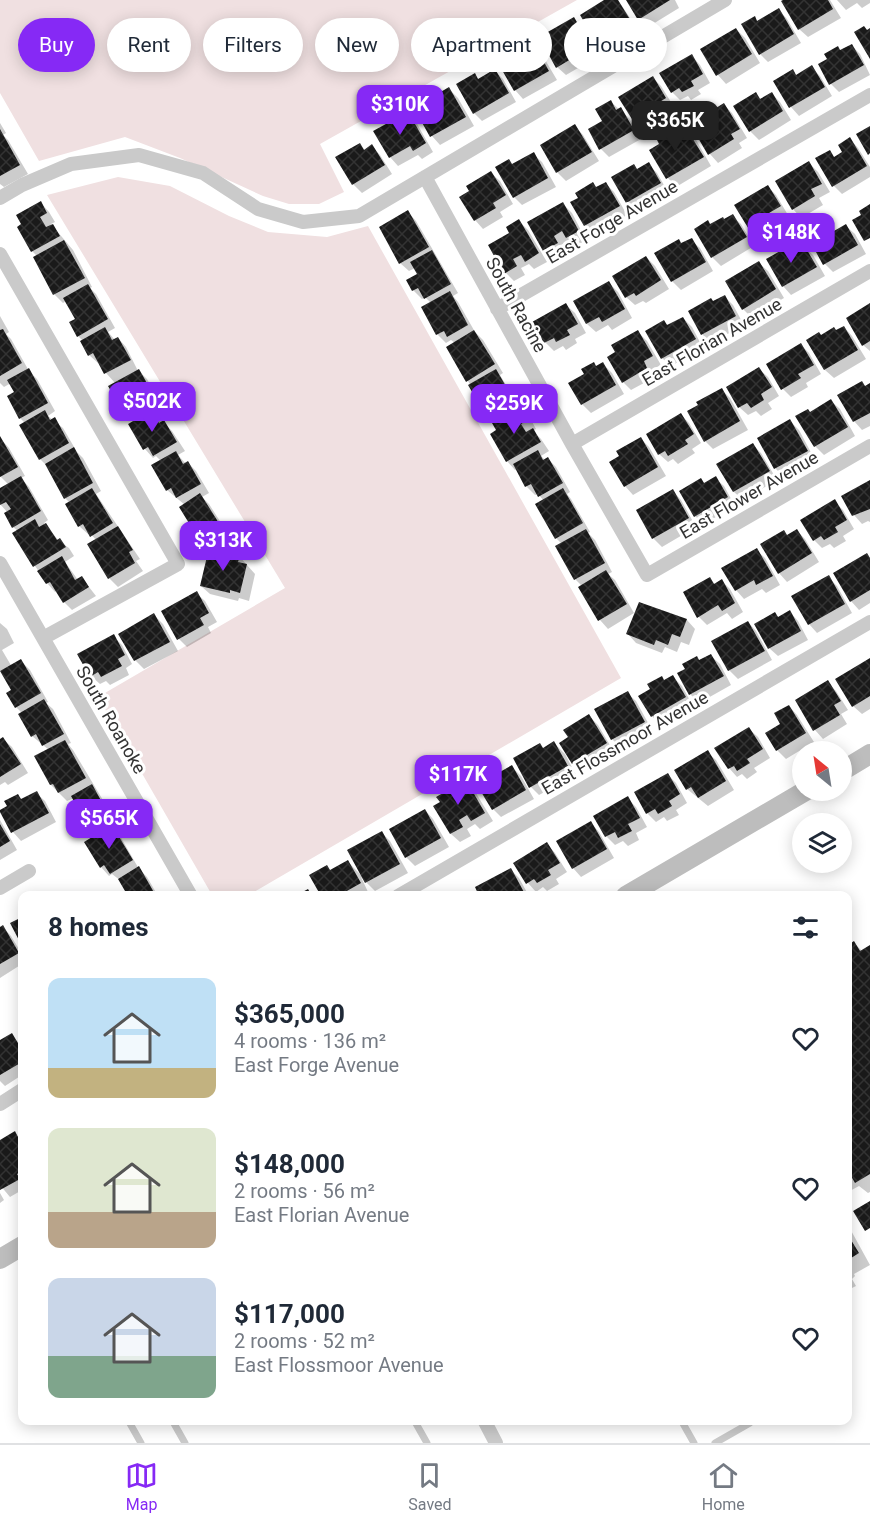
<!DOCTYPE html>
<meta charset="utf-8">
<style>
body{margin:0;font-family:Roboto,sans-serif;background:#f2f2f3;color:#1f2937;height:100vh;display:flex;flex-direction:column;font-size:22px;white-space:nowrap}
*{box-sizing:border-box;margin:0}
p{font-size:20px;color:#747a83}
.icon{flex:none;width:33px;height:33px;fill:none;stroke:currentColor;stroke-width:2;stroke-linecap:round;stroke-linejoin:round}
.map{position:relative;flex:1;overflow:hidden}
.drawer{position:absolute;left:18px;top:891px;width:834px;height:534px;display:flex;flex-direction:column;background:#fff;border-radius:12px;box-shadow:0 3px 15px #0003}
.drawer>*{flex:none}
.hud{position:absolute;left:18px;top:18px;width:834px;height:54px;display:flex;gap:12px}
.needle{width:39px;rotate:330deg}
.buttons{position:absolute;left:792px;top:741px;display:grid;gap:12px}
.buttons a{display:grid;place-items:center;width:60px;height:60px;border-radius:50%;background:#fff;box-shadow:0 3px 15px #0003;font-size:30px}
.price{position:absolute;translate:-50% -51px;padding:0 14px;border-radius:12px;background:#8629f5;color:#fff;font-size:20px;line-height:39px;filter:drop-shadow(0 2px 3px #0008)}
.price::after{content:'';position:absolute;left:50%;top:36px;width:18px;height:14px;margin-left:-9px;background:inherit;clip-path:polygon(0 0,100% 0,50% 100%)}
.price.selected{background:#222;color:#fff}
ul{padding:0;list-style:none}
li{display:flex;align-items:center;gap:18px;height:150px;padding:0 30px}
li span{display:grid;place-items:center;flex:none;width:168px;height:120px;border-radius:12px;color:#555}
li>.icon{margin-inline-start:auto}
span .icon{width:72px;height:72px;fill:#fffc;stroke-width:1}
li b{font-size:26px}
h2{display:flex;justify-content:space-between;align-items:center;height:72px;padding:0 30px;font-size:26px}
.tag{padding:0 21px;border-radius:27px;background:#fff;box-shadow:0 3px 15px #0003;font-size:21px;line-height:54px}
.tag.selected{background:#8629f5;color:#fff}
.menu{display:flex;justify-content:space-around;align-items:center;height:84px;border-top:2px solid #e0e1e3;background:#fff;font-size:16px;color:#747a83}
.menu a{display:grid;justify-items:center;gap:3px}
.menu .selected{color:#8629f5}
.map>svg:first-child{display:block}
.grass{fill:#f0e0e1}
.shadow{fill:#0003}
.building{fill:url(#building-cross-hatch)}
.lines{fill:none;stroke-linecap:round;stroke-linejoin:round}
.lane{stroke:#cacaca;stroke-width:7}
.street{stroke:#cacaca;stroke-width:14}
.secondary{stroke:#bdbdbd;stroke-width:20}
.labels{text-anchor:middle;stroke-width:6;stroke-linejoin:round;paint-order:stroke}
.street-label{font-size:18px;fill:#333;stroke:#fff}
</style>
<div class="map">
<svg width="870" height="1443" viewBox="0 0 870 1443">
<defs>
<pattern id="building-cross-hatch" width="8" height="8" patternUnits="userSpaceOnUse" patternTransform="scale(1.5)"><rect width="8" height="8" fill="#1a1a1a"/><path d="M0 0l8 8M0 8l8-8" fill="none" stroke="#333"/></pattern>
</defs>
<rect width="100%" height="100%" fill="#fff"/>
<path class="grass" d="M0,0h577l-257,144 24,48 -25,12h-30l-26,-8 -83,-38 -55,-21 -86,24 -39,-68z
M118,177l52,9 59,30 39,16 59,5 41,-11 253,452 -372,217h-37l-114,-198 187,-109 -238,-393z"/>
<path class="shadow" d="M607,0h11l20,30 -32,19 -9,-8z
M628,0h47l4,8 -31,19 -9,-8z
M786,0h44l11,18 -33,19 -9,-8z
M837,0h33v3l-8,5 -5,-5 -11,7z
M779,10l8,9 14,24 -33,19 -8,-8 -6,-36 4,4z
M573,19l9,8 14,25 -20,12 2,4 -12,7 -9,-8z
M736,29l9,9 15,25 -34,21 -8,-9 -16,-25z
M852,46l8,8 10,21 -31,17 -8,-8 -2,-25z
M536,50l8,8 13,22 -34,19 -8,-9 6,-32z
M692,56l8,9 10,18 -12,7 3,4 -10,6 -3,-4 -8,4 -8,-8z
M811,67l9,9 12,20 -33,20 -8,-9 -16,-25 18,-11 4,5z
M495,71l8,8 13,23 -34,19 -8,-8 1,-38 4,5z
M653,78l8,8 13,21 -9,5 5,8 -23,15 -9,-9 -18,-28z
M449,89l9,9 16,28 -34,19 -8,-9 -16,-28z
M771,93l9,9 11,18 -32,20 -9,-9 5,-37 6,5z
M611,102l18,16 12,21 -32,18 -8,-8 3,-27z
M724,105l8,8 15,25 -8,5 3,5 -24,15 -8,-9 -18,-30z
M408,113l8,9 17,30 -11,7 -4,-4 -20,11 -8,-9z
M0,123l6,10 -3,2 5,5 20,34 -24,13 -4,-3z
M575,126l8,9 16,26 -33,20 -9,-9 -15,-26z
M669,129l7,7 10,-6 9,8 16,28 -35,21 -8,-9 -17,-28 10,-6z
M850,139l8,9 12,19v10l-28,17 -8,-8 -5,-34 6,6 9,-6z
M359,144l6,6 7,-4 8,9 12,19 -30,19 -9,-9z
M533,154l9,8 14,25 -34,18 -8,-8 -1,-32z
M809,163l9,9 12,20 -11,6 4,7 -22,13 -8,-9z
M648,164l9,9 11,19 -32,19 -9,-9 11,-32z
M491,173l9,8 13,23 -13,8 3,5 -20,12 -8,-9 -4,-29z
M606,184l8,8 13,23 -33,19 -9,-9 12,-36z
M768,187l8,8 12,20 -11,7 2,5 -19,12 -9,-9z
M41,203l8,9 6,10 -4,2 22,26 19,37 -2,1 6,6 19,34 -7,4 7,8 3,-2 8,9 11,22 10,10 17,31 -9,5 17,16 13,20 -7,4 8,9 2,-1 8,8 13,22 -7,4 7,7 21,33 -20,12 -8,-9 -21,-33 4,-2 -18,-15 -6,-29 -5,-5 -3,2 -8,-9 -15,-25 15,-8 -9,-12 -10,5 -8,-9 -2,-16 -10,-11 -6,-11 -2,1 -9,-8 -6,-14 -5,-5 -1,-16 -11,-19 -3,2 -9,-9 -17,-38 -5,-5 -13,-24z
M563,204l9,9 14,27 -10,6 -6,-6 -9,5 4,7 -12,6 -9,-8z
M408,212l8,9 42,72 -5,3 5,6 17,30 8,8 20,33 -3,2 21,35 9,8 6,11 -3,2 8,8 8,12 -8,5 4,4 3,-1 8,8 14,25 -3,2 4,5 19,33 -2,1 7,7 17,32 -4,2 7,6 19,33 -26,16 -8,-9 -18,-34 -7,-7 -13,-35 -6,-6 -12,-37 -6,-7 -3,1 -8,-8 -10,-18 -2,1 -8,-9 -9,-30 1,-10 -17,-15 -14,-25 -13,-38 -4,-3 -5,3 -9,-9 -6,-31 -6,-6 -3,2 -9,-9 6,-16 -4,-6 -6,3 -9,-8z
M732,216l9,8 13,22 -33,20 -9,-9 -1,-32z
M519,221l9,9 19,32 -13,7 -5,-5 -8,4 4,7 -11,6 -8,-8 5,-40z
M846,226l9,8 11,20 -33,18 -8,-8 10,-32z
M691,240l9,8 13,23 -32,19 -9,-9 -16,-28z
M804,247l9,8 12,21 -34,19 -8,-9z
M646,257l9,9 14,23 -23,14 -3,-2 -8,4 -9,-8z
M759,263l9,8 16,27 -33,19 -8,-8z
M609,283l9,9 14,26 -20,12 -4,-5 -12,7 -9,-8 -12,-22z
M725,297l8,8 11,20 -33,18 -9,-9 -12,-23z
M566,305l9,8 11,20 -11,6 2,4 -11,7 -3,-4 -9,5 -9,-9z
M870,305v46l-7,-6z
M0,316l9,16 -3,2 5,5 18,32 8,8 18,32 -7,5 15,12 14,24 6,6 18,33 -5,3 44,65 -4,2 7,10 -25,16 -9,-9 -13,-38 -6,-7 -2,1 -9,-8 -9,-23 -5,-5 -17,-31 -8,-8 -15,-36 -5,-5 -4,-25 -5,-10 -7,4 -4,-4z
M683,318l9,9 11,21 -32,18 -9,-8 2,-36 5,4z
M844,327l8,9 14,23 -32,19 -9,-8 -17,-30 28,-8z
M638,332l9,9 14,24 -10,5 4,7 -24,13 -8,-8z
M801,345l8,8 12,21 -15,9 2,4 -17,10 -8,-8z
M603,364l9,9 12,21 -33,19 -9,-9 15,-36z
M759,369l9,8 11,19 -11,7 4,6 -11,7 -5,-5 -8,4 -9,-8z
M862,383l4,4 4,-2v41l-8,4 -8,-9z
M722,390l8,8 18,32 -35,19 -8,-8z
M831,401l9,8 15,27 -31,19 -9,-9 -5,-33z
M681,415l8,8 12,20 -9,6 3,4 -17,11 -5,-5 -5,3 -9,-8z
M790,421l9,9 16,30 -31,17 -8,-8 -17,-30z
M1,439l8,9 16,28 -4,2 8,9 19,33 -4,3 15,18 10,7 5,8 -9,6 13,18 4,-2 14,18 -24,14 -8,-8 -7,-11 -2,1 -8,-9 -12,-17 -20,-33 3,-2 -5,-4 -5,-14 -8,-9v-14l9,-5 -9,-9z
M641,439l8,8 17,29 -33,19 -8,-9z
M752,444l9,9 16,27 -34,20 -9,-8 -16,-28z
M715,478l9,8 11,20 -31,18 -9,-8 6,-36 4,4z
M870,482v40l-2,-1 -6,3 -8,-9z
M673,491l8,9 15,27 -34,20 -9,-9z
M834,501l9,9 11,19 -11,7 3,5 -12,7 -4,-4 -8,4 -8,-8z
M797,531l8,8 14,23 -32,20 -8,-9 9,-37z
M756,550l9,8 15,27 -14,8 -4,-4 -18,10 -8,-9z
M867,555l3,3v45l-11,7 -8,-9z
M239,556l16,18 -6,27 -10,-3 -1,3 -28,-7 -9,-8z
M828,577l9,9 15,27 -35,20 -8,-9z
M709,579l6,5 6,-4 9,9 13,23 -11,7 -5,-6 -20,12 -8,-8z
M196,593l9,8 12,21 -9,5 3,6 -24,14 -8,-8z
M640,603l47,17 8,9 -6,16 -8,-3 -4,10 -12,-5 -3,6 -26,-10 -8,-9z
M790,612l8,9 10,19 -30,16 -9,-8 6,-34 4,4z
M154,615l9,9 15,27 -34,18 -9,-9z
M748,622l8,9 16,29 -34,19 -9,-9 -16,-28z
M0,623l7,6 7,14 -12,7 10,17 9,-6 9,9 18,32 -2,1 7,6 18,34 -3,1 5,6 46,77 -5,3 6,6 19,33 8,8 11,19h-38l7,-5 -6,-10 -9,-7 -3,2 -8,-9 -8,-29 -6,-6 -13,-34 -7,3 -16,-16 -2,-35 -17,-14 -10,-23 -6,-6 -3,-16 -13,-21z
M113,636l9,9 10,19 -6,4 3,7 -19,10 -4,-4 -6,3 -9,-8z
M711,656l9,8 11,21 -32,18 -9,-9 10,-32z
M870,660v49l-8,5 -9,-8z
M673,677l9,9 11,20 -33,19 -8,-9 13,-34z
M827,682l9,9 12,19 -7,4 6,10 -24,15 -8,-9 -18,-29z
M627,693l9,8 16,29 -31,18 -9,-9z
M789,706l8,9 17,27 -28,17 -9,-9 5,-26z
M589,716l9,9 16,27 -33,20 -8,-9 -3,-25z
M749,729l9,8 12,21 -16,10 3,4 -10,7 -5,-5 -5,3 -8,-9z
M3,739l9,8 16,26 -20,12 -3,-3 -5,3v-44z
M554,743l11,11 11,21 -37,20 -8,-8 13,-38z
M707,752l9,8 18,30 -26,16 -21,-17 -11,-19z
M512,767l9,9 13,23 -33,18 -8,-8z
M668,775l8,8 11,20 -11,7 3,5 -12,6 -3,-4 -8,5 -9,-9z
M465,782l9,8 19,31 -13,8 -5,-5 -8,5 4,7 -11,6 -9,-8 -16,-27z
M36,793l9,8 11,21 -35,19 -8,-9 -12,-21z
M627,798l9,9 11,20 -11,6 3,7 -11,6 -5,-5 -8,4 -8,-8 -12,-21z
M425,810l8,9 16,28 -34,19 -9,-9 -15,-27z
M0,820l17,30 -17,10z
M591,823l8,9 15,26 -33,19 -8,-9z
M382,833l8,8 18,32 -33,18 -14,-14 7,15 -6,4h-40l5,-29 4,4 17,-9 14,14z
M547,844l8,9 12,19 -11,7 3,5 -12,7 -4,-4 -7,5 -8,-9z
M511,870l8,8 10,18h-48z
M468,891l4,5h-12z
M91,892l4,4h-11z
M3,927l8,9 11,18v10l-22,14v-49z
M854,943l8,8 8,-4v245l-2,1 -9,-7 -11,6v-246z
M12,1035l10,12v28l-17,11 -5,-5v-39z
M15,1133l7,8v49l-12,7 -10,-12v-44z
M0,1193l4,7 -4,3z
M848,1225l22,40 -16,9 1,2 -3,3 4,7 -8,4z"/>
<path class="building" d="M604,0h14l13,21 -35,21 -16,-27z
M626,0h44l-32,20z
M783,0h45l5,9 -35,21 -17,-29z
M779,8l15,26 -35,21 -18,-31 14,-8 2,5z
M574,17l15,26 -21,12 3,4 -15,9 -17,-31z
M864,26l3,4 3,-2v31l-16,-27z
M736,28l16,26 -36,22 -16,-27z
M852,44l12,21 -35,20 -11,-21 9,-5 -3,-5 14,-8 2,4z
M536,48l13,23 -35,20 -16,-28 20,-11 2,4z
M692,54l11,20 -12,7 3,5 -12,6 -3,-4 -8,5 -12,-20z
M812,65l13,22 -36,21 -16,-27 20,-12 3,6z
M495,69l14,24 -36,21 -17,-30 19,-11 3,6z
M653,76l13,22 -8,5 5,8 -26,16 -19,-30z
M449,87l17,30 -36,20 -16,-29z
M756,92l4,7 12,-7 11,19 -34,21 -16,-26z
M611,100l5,10 5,-3 13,23 -35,20 -11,-21 14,-8 -7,-12z
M724,103l16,26 -9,5 3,5 -26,16 -18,-31z
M408,112l18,31 -13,8 -3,-5 -21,12 -16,-27z
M575,124l17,28 -36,21 -16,-28z
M870,126v27l-2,2 -12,-21z
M670,127l4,8 12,-7 18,29 -38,22 -17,-29 10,-6 -4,-8z
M0,129l20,36 -20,11z
M850,137l17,29 -35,21 -17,-29 15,-8 4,7 8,-5 -4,-7z
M360,143l4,7 8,-6 13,21 -33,20 -17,-28z
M534,152l14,26 -35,20 -18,-31 14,-8 3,5z
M809,161l13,23 -11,5 4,7 -23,14 -17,-29z
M649,162l12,21 -35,20 -15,-26 23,-13 3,5z
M491,171l15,24 -13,8 3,5 -22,13 -15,-24 10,-6 -3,-5z
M593,182l3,5 10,-5 14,24 -36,20 -14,-24 8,-4 -3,-5z
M768,185l13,21 -12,7 3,5 -22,13 -16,-26z
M41,201l6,12 -7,4 6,10 7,-3 7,12 -29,16 -14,-25 4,-3 -5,-9z
M563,202l16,29 -13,7 -4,-7 -8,5 4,7 -15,8 -16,-29z
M870,204v34l-6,3 -12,-21 9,-5 -2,-4z
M408,210l21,37 -30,17 -20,-37z
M733,214l14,23 -36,21 -17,-29 14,-9 2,4 13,-7 1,2z
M519,219l20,34 -14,9 -4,-7 -8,4 4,7 -13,8 -16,-29 21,-12 -3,-6z
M846,224l12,21 -35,20 -14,-26 22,-13 3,5z
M692,238l14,24 -35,20 -17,-29 25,-14 2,4z
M64,240l21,38 -32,17 -20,-38z
M791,245l4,5 9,-5 13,22 -35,20 -16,-28z
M432,250l19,34 -27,15 -6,-11 -6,3 -6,-11 11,-6 -7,-12z
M646,256l15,24 -25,16 -2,-3 -9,5 -13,-22z
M759,261l17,28 -34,21 -17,-29z
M609,281l16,28 -23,13 -3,-5 -13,7 -13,-23z
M88,284l20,35 -31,18 -8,-15 6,-3 -12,-21z
M450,291l18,34 -21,12 -3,-6 -8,4 -15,-28z
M725,295l11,21 -35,19 -13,-24 23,-13 2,3z
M566,303l12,21 -11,6 3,5 -14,7 -2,-4 -10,5 -12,-21z
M870,303v38l-8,5 -16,-28z
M683,317l13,22 -35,20 -16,-28 19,-11 3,5z
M844,326l14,24 -34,20 -18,-30 13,-8 2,3 13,-8 2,3z
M105,327l7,13 6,-3 13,23 -27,14 -11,-21 -5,3 -8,-15z
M3,329l19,34 -22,13v-46z
M474,330l21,34 -29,18 -20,-35z
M638,330l15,26 -9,5 3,7 -25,15 -15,-26 8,-5 -4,-7z
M801,343l13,22 -16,9 3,4 -20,12 -15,-26z
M594,362l2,4 7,-4 13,23 -35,20 -13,-22 16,-9 -3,-5z
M759,367l13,20 -11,7 3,6 -13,8 -4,-5 -9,5 -12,-21z
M29,368l19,35 -29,16 -12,-23 7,-4 -7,-12z
M139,369l18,32 -19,10 -9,-16 -12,6 -9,-15z
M496,369l20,35 -23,14 -8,-13 -4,2 -13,-22z
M862,381l3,5 5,-3v30l-17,9 -16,-27z
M722,388l18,33 -36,21 -17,-31 11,-6 -2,-3z
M831,399l17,28 -34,20 -19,-31 13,-7 2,3z
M521,407l7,13 -7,4 5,8 7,-4 8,14 -35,20 -16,-28 6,-4 -4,-7z
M45,410l5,10 5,-3 14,26 -30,17 -20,-35z
M152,410l7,13 5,-3 13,22 -24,14 -5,-9 -5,3 -15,-26z
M681,413l13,21 -9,6 3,4 -20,12 -3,-5 -7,4 -12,-21z
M790,419l18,32 -34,18 -17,-31z
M0,436l18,31 -18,10z
M641,437l17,30 -34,20 -15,-25 10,-6 -3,-5z
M753,443l17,28 -37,21 -17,-28z
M74,447l19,36 -29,16 -19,-35z
M538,450l5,10 5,-3 15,26 -25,14 -7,-13 -6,3 -12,-23z
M176,451l7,13 5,-3 13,23 -25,14 -5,-10 -5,3 -15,-26z
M21,476l20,35 -29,17 -8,-15 7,-4 -5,-7 -6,3v-17z
M716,476l12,21 -34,20 -15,-26 22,-13 3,5z
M870,480v29l-18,7 -11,-20z
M92,488l21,35 -23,14 -7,-13 -5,3 -13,-23z
M563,488l20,35 -28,16 -20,-35z
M673,489l16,29 -37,21 -16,-29z
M200,493l22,35 -22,13 -21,-34z
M835,499l12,21 -12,7 3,5 -14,8 -3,-4 -8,5 -13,-21z
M35,519l4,8 7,-4 11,17 3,-2 6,9 -33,20 -21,-34z
M118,526l15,24 -4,2 6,11 -27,16 -21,-35z
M586,529l19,34 -31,17 -19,-34z
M797,529l15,24 -34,21 -18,-30 24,-14 3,5z
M209,548l31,7 -2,7 9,2 -7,29 -10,-3v3l-30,-7z
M757,548l16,28 -17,9 -2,-5 -19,11 -14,-23z
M867,553l3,5v32l-20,12 -17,-29z
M62,556l13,24 7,-4 7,11 -26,16 -13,-21 -4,2 -9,-13z
M606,570l21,34 -29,17 -20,-34z
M829,575l16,29 -37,21 -17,-29z
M710,577l4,7 8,-5 13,24 -13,8 -4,-6 -21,13 -14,-26z
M197,591l12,22 -9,5 4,7 -27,15 -16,-29z
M639,602l48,17 -7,18 -8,-3 -4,11 -12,-5 -2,5 -28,-11z
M790,610l11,21 -33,18 -14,-25 21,-12 3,5z
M154,613l16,29 -36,19 -16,-27z
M748,621l17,30 -37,20 -17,-30z
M114,634l11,21 -7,4 4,7 -21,11 -3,-5 -8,5 -13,-23z
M711,654l13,22 -35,19 -12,-22 8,-4 -3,-5 15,-8 2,4z
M870,658v38l-18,11 -17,-28z
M21,659l20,34 -26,15 -9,-15 5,-3 -11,-19z
M673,675l13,22 -35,20 -13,-21 12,-7 -3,-5 15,-8 2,4z
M828,680l13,21 -7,4 6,10 -27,16 -18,-31z
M628,691l17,31 -34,18 -17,-31z
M44,699l20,35 -22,12 -6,-12 -5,3 -13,-23z
M789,705l17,28 -30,18 -11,-18 15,-9 -6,-11z
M589,714l18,29 -35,21 -13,-21 9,-6 -5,-7z
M749,727l14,22 -16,10 3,4 -13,8 -3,-5 -6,3 -14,-21z
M3,737l18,27 -21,13v-38z
M65,740l21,38 -28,15 -5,-9 -3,1 -16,-29z
M554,741l14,25 -39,22 -16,-30 27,-15 3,5z
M708,750l18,31 -28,17 -7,-11 -5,3 -12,-20z
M512,765l14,25 -34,20 -15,-25z
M668,773l12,21 -11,7 3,5 -14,8 -3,-5 -9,5 -12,-22z
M466,780l19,33 -14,8 -4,-6 -8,5 4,7 -13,7 -17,-28 7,-4 -4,-5z
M92,784l19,35 -25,14 -13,-23 4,-3 -6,-11z
M37,791l12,22 -38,20 -11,-21v-2l7,-4 -3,-5 14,-7 3,5z
M628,796l12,22 -12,6 4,7 -14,7 -3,-6 -10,5 -12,-21z
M425,809l16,29 -36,20 -16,-29z
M591,821l16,28 -35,20 -16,-28z
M0,824l10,17 -10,6z
M112,825l21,35 -23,14 -6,-9 -4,3 -16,-26z
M382,831l18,33 -35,19 -18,-33z
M547,842l13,21 -12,7 3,5 -14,8 -3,-4 -8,5 -13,-21z
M348,860l13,23 -23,13h-17l-12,-21 18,-10 3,5z
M139,866l17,30h-39l8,-5 -7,-12z
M511,868l15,28h-47l-4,-9z
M308,889l4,7h-23l6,-4 2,3z
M22,917v29l-12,-23z
M3,925l16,28 -19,11v-37z
M854,941l6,10 10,-6v229l-15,9 -4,-7 -3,2v-233z
M12,1033l10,17v12l-22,13v-35z
M15,1131l7,14v26l-5,3 3,5 -20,11v-50z
M870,1201v27l-5,3 -12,-20z
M848,1229l2,5 -2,1 11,18 -11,7z"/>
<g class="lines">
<path class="lane" d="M128,1420l13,23
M172,1420l13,23
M414,1420l13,23
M681,1420l13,23
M715,1443l35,-20 -1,-3"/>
<path class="street" d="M425,177l147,267 75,131 223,-129
M0,198l22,-13 49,-21 68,-9 64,18 55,36 45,13 56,-6 366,-216
M0,254l178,310 -135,74
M497,309l373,-214
M572,444l298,-173
M0,563l191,333
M0,888l29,-17
M398,896l472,-274
M0,1104l22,-14
M484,1420l12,23"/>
<path class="secondary" d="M842,771l28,-17
M626,896l181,-106
M0,1259l22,-13"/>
</g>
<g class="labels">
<g class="street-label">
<text transform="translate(612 222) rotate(-30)" y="6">East Forge Avenue</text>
<text transform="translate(516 305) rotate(61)" y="6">South Racine</text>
<text transform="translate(712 342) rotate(-30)" y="6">East Florian Avenue</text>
<text transform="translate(749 495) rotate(-30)" y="6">East Flower Avenue</text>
<text transform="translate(111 720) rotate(60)" y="6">South Roanoke</text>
<text transform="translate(625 743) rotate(-30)" y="6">East Flossmoor Avenue</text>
</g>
</g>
</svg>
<div class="buttons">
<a><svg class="needle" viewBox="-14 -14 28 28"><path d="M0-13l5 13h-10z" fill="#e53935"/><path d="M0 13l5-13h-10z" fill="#747a83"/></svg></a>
<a><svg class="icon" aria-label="layers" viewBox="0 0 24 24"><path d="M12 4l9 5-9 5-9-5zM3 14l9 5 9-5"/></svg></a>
</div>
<b class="price" style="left:400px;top:136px">$310K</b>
<b class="price selected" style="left:675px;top:152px">$365K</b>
<b class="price" style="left:791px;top:264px">$148K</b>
<b class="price" style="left:152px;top:433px">$502K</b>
<b class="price" style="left:514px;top:435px">$259K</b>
<b class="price" style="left:223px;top:572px">$313K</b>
<b class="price" style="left:458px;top:806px">$117K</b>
<b class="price" style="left:109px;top:850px">$565K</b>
<div class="hud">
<a class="tag selected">Buy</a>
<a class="tag">Rent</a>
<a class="tag">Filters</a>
<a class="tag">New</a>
<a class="tag">Apartment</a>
<a class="tag">House</a>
</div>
<section class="drawer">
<h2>8 homes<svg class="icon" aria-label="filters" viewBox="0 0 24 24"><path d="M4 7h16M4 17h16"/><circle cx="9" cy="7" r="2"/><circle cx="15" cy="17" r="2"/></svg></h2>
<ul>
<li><span style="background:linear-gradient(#bfe0f5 75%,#c2b280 0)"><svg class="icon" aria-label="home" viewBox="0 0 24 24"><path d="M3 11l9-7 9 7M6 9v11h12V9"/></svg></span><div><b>$365,000</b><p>4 rooms · 136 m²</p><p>East Forge Avenue</p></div><svg class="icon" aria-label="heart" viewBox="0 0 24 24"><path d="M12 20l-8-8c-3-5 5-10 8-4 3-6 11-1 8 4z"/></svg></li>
<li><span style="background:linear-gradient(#dfe7d0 70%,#b9a48a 0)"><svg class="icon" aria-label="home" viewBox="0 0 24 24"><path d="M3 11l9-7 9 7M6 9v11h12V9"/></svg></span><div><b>$148,000</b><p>2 rooms · 56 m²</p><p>East Florian Avenue</p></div><svg class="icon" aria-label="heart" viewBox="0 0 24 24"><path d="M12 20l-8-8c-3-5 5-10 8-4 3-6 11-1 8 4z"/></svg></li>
<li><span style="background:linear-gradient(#c9d6e8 65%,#7fa58c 0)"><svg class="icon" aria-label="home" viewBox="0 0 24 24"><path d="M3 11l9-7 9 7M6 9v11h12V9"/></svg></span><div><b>$117,000</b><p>2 rooms · 52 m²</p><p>East Flossmoor Avenue</p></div><svg class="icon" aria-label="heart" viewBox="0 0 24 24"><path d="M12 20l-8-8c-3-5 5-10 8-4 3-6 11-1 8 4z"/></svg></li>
</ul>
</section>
</div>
<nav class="menu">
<a class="selected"><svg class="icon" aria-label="map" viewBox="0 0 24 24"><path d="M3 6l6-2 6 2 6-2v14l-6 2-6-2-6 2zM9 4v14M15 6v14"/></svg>Map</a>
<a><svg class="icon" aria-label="saved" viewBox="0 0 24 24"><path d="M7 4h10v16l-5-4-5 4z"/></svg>Saved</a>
<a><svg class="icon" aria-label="home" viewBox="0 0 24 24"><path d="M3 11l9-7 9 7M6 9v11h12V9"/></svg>Home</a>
</nav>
